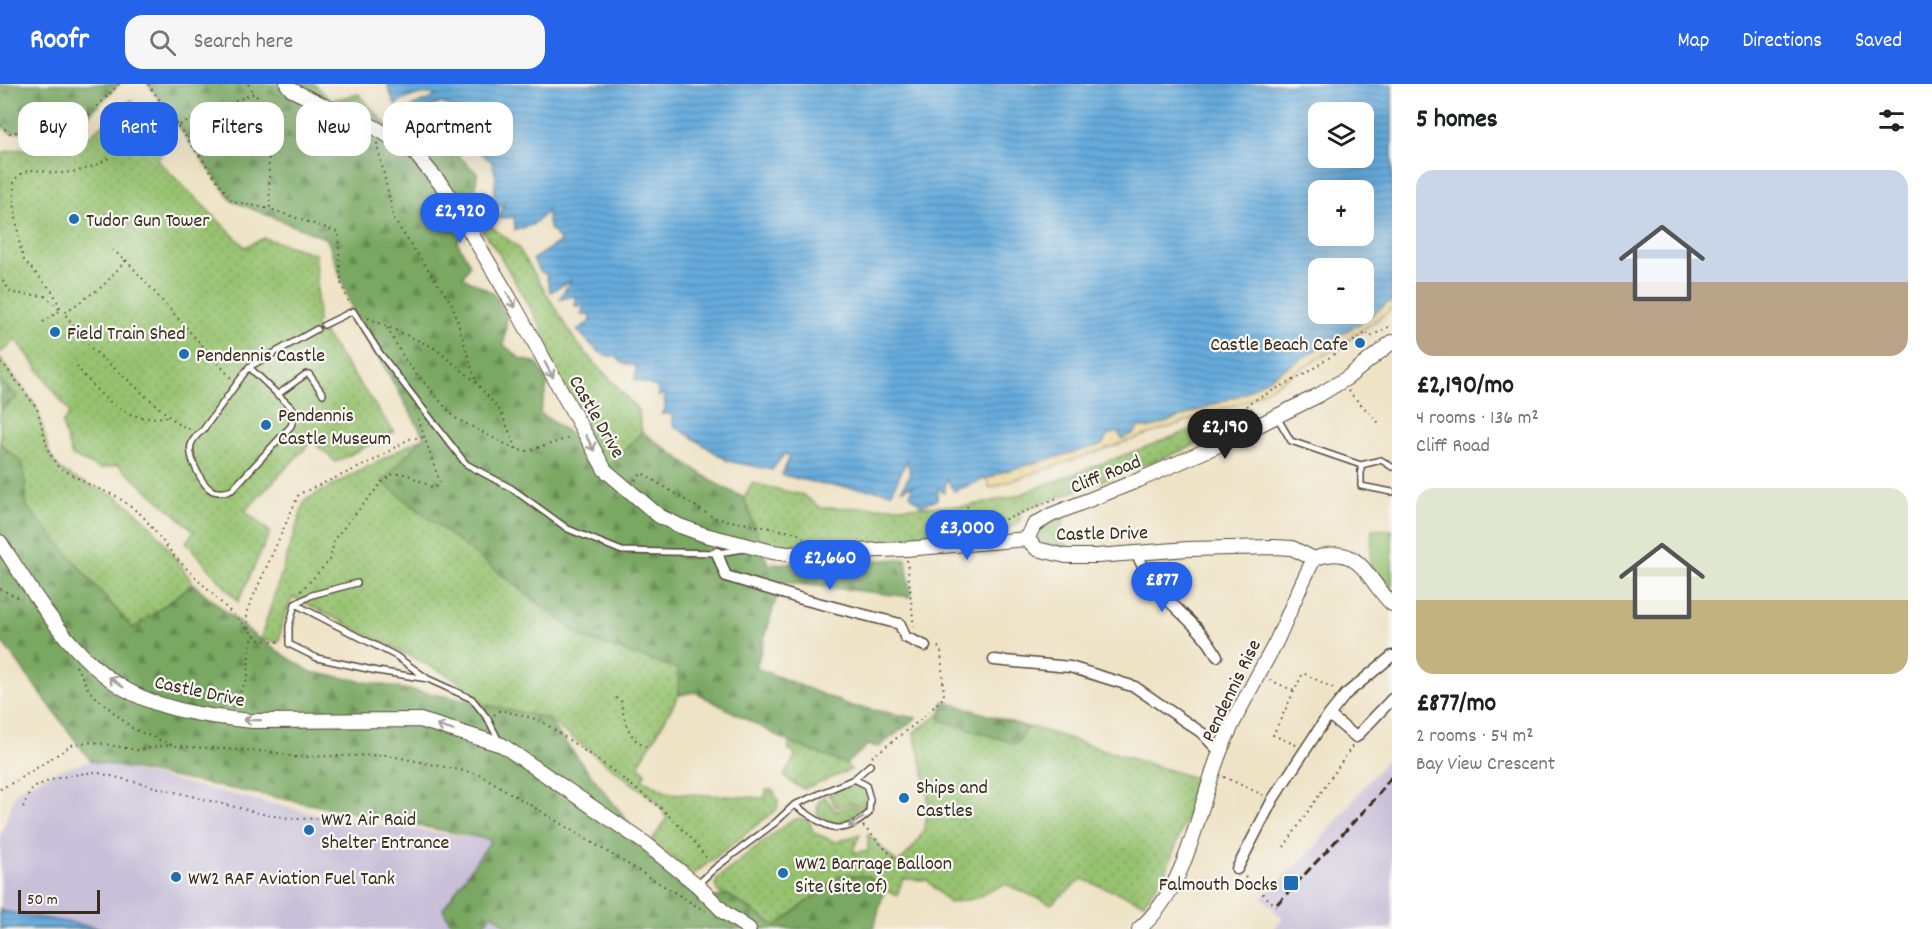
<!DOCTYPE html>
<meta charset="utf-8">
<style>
body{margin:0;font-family:Dekko,sans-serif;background:#f6f6f6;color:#202124;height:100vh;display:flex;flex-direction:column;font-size:22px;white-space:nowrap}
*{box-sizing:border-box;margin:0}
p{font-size:20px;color:#757577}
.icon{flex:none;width:33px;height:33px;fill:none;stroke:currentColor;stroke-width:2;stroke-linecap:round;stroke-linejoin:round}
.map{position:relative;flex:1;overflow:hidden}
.panel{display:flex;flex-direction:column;background:#fff;width:540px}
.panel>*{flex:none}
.top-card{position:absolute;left:18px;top:18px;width:570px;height:54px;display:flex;gap:12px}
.tools{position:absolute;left:1308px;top:18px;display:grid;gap:12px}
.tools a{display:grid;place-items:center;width:66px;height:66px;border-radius:12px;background:#fff;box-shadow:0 6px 24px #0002;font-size:30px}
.scale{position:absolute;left:18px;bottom:15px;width:82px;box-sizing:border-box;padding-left:6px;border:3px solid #3b2a1e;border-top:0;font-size:16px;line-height:21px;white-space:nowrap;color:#3b2a1e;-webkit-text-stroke:4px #f6f6f2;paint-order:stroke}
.price{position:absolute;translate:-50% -51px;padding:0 14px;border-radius:21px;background:#2563eb;color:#fff;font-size:20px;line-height:39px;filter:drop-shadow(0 2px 3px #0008)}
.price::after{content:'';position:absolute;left:50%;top:36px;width:18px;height:14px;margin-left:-9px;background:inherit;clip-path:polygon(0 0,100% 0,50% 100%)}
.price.active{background:#222;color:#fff}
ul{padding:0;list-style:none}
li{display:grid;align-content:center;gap:12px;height:318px;padding:0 24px}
li span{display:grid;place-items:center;height:186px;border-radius:18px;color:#555}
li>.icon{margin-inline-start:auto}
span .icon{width:108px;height:108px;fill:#fffc;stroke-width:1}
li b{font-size:26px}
h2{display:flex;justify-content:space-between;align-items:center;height:72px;padding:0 24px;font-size:26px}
.chip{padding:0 21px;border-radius:18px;background:#fff;box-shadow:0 6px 24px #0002;font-size:21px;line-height:54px}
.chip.active{background:#2563eb;color:#fff}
header{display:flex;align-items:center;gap:36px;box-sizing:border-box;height:84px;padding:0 30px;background:#2563eb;color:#fff}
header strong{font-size:28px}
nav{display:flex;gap:33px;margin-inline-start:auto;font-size:21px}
.search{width:420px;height:54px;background:#f6f6f6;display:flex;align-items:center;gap:15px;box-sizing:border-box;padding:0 21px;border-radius:18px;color:#757577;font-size:22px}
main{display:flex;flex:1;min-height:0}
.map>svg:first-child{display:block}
.industrial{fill:#c8bfd8}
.grass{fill:url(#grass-dots);stroke:#697647;stroke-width:1.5}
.forest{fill:url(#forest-firs);stroke:#5a6940;stroke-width:1.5}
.sand{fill:url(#sand-dots);stroke:#94825e;stroke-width:1.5}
.garden{fill:#97c270;stroke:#697647;stroke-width:1.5}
.water{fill:url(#water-rules);stroke:#506a7d;stroke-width:1.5;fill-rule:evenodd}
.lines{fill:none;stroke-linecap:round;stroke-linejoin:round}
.service-casing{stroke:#564637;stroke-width:8}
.minor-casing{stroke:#564637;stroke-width:13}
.tertiary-casing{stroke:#564637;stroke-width:16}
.path{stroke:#564637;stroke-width:2;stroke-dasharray:1.5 4.5;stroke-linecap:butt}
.service{stroke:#fff;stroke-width:5}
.minor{stroke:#fff;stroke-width:10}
.tertiary{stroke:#fff;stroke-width:14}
.rail{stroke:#3b2a1e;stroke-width:3;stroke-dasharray:9 4.5;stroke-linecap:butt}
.oneway{stroke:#a79f9a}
.poi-dot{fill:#1f6fb2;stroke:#f6f6f2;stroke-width:2}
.labels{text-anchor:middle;stroke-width:4.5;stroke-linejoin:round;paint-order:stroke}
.poi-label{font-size:20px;fill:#3b2a1e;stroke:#f6f6f2;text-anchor:start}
.street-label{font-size:20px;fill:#3b2a1e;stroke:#f6f6f2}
</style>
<header>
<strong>Roofr</strong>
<div class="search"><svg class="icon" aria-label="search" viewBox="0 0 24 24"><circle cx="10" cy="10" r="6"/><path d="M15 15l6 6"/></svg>Search here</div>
<nav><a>Map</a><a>Directions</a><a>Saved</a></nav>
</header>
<main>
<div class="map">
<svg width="1392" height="845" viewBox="0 0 1392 845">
<defs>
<pattern id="grass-dots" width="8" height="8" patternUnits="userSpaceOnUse" patternTransform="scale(1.5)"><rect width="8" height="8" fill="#97c270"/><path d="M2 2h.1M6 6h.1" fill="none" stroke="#7c9e5b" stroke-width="1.8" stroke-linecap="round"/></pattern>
<pattern id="forest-firs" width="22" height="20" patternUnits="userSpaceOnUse" patternTransform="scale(1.5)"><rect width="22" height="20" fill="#79a862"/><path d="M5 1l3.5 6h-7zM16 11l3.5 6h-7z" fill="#648950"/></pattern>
<pattern id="sand-dots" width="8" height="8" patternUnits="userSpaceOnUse" patternTransform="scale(1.5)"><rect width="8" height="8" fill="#eeda9e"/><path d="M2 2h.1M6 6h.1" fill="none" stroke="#cdbb88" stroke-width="1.8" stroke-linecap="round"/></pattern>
<pattern id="water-rules" width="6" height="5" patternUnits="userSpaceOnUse" patternTransform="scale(1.5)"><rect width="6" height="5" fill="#66abdc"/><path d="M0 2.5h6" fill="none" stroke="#558bb2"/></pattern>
</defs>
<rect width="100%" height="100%" fill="#f6f6f2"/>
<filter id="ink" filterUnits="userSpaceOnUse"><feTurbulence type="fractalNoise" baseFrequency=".0167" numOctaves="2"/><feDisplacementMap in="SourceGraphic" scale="12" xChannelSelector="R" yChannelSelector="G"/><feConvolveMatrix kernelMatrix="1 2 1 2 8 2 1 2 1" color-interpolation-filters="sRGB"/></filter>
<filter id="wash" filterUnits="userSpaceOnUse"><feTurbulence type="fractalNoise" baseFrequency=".008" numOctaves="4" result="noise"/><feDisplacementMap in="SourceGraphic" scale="24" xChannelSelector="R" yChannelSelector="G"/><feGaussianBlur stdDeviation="1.35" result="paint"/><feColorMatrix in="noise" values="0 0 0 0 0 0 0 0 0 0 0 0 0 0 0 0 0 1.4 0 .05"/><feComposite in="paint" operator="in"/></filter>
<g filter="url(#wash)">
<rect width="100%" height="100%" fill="#efe3c6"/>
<path class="industrial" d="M1392,669v176h-119l10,-10 -21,-22 49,-45z
M91,677l245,58 155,21 -48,69 11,20h-348l-105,-18 -1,-74 17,-47 41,-20z
M493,830l18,15h-32z"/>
<path class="grass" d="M131,16l32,51 -6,9 88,87 19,-9 52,16 2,68 -3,3 4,9 4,-2 71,100 -58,30 -24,-21 -67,70 25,21 -32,70 -52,-60 8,-11 -76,-66 -17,4 -29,-13 -10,-32 8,-11 -53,-73 -17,13v-194l4,-7 83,-14z
M473,134l16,7 29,22 58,95 62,68 4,22 -37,38 -62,-124v-16l-44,-76z
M0,273c9,19 29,34 37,52 8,18 7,41 20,57 10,12 46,23 61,32 33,21 54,54 75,86l-60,45 -106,-122 -4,-44 -23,-20v-33l18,-14 -18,-15z
M1225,333l3,11 -44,22 -163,61 -1,11 -22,12 -175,19 -64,-13 -15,-42 8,-15 51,12 18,13 146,-2 46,-9z
M424,353l-41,45 199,155 96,32 1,26 -41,71 8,7 -4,6 26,14 97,5 1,-8h7l5,11 -1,8 -83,65 -43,-32 16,-24 -10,-16 -111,-84 -62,-13 -30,-27 -161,-81 -10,24 -4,21 -19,-2 45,-140z
M1064,433l-3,19 7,11c-11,-1 -23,0 -30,-10l1,-7 11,-8z
M940,630l1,6 76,24 10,-17 8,1 166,52 -35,91 -22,32 -62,-24 -31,25 -46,-20 -32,15 -24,4 -22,-23 -24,-1 -6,16 -13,-5 -16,-14h-28l-64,50 -48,-31 -9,-2 -4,-8 3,-7 72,-57 9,-3 10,3 5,12 22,9 24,-8 -7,18 15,-1v-17l30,30c6,-8 14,-14 19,-22 23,-34 4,-74 -3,-110z
M789,658l57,22 5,6 -47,19 -10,-5 -10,-8 12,-21 -7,-5z
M851,700c14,1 17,11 13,24l-14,-5 -14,4 -8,-13z
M824,712l11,15 16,-5 12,5c-12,16 -33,19 -46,2l1,-10z"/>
<path class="forest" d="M0,0h119l-39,40 -70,9 -10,-8z
M148,0h167l15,16 29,-6 29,33 37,-2 52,48 -4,45 -16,24 13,22 -7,13 30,16 14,21 -3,31 17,14 16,4 11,19 -8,31 39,27 26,30 37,-38 73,51 29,15 24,66 138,-5 5,38 -130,-15 -25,86 96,38 64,12 -37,29 -11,-2 -22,19 -57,-22 -94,-50 -16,3 -1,-26 -96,-32 -200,-155 42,-45 -71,-126 -26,-72 -95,-38z
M0,297l18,15 -18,14z
M0,359l23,20 4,44 106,122 60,-45 67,56 51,32 138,25 97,21 99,125 60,56 23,-4 48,31 64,-50h28l16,14 -10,39h-363l-18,-15 -14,15h-25l-11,-20 48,-69 -400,-79 -91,-122z
M943,617l84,26 -10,17 -77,-24z"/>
<path class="sand" d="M1392,192v33l-54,38 -89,53 -259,88 -5,-17 379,-157z"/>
<path class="garden" d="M1372,445l20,1v69l-22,-29z"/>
<path class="water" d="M387,0h1005v216l-34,24 -113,69 -97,36 -11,-3 -1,6 -14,7 -4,-7 -11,3 -4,9 -100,28 -49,19 -7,-12 -3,14 -6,-5 -1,12 -16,5 -11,-10 3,-9 -11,3 8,-15 -3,-14 -15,32 -66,-7 -44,-10 7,-17 -4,-5 -13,17 -44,-9 -55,-36 -1,-11h-11l4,-5 -1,-16 -5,4 -2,-10 -22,-7 1,-14 -14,-3 -6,-7c-17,3 -28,-16 -39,-26l15,-10 -3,-5h-8l3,-9h-9v-10l-15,3 10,-18 -20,11 -4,-18 -6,-2 -7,-13 28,-18 -12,-13 -2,-16 -15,13 -17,5 -1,-13 -15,2 5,-15 -12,6 4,-33 -4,-15 -30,-24 5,-18 -9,-10 -16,-7 -20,7 -22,12 13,-16 24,-10c-14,-6 -29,1 -42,9zM1364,28v46h-46v-46zM1364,106v46h-46v-46zM1364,184v46h-46v-46z
M0,825l2,2 104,18h-106z"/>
</g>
<g filter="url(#ink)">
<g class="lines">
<g class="service-casing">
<path id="service" d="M324,241l29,-14 26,41 87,112 45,24 57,41 54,22 95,2 28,-4
M249,283l45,43 1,4 -4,12 -59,64c-5,2 -13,3 -19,1 -11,-5 -25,-34 -22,-46 2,-7 7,-11 12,-15l46,-63 68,-38
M277,311l29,-21h3l14,20
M1277,333l14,24 70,24
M1392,383l-11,-7 -20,5v21l31,6
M295,520l17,-9 45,-12
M428,595l-32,-23 -101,-52 -6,22v18l28,14 60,13 51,8 44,20 16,20 11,22
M794,721c29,18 44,37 75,8l1,-14 -4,-14 -12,-6
M698,800l17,-16 61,-46 18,-17 60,-26 16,-14"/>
</g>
<g class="minor-casing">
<path id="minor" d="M717,469l9,23 76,23 98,25 5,13 20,9
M1135,469c8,12 14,25 23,36 19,23 45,39 59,67
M994,576l76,7 65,20 67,46 18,19
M1329,631l27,22 36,-38
M1237,785l36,-70 52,-79 21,-26 46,-38"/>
</g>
<g class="tertiary-casing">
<path id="tertiary" d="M287,0l5,6 29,14 53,23 39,24 32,38 71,120 89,161 54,46 21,10 25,9 68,17 15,2 117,-5 122,-10
M1027,455l7,-14 17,-10 88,-35 82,-36 98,-49 28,-17 45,-36
M1027,455l10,10 29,7h31l91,-7 86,-2 18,1 22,11
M0,458c34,52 67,110 120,144 38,24 89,31 133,35l167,-1 82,25 143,98 52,42 28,28 24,16
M1139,845c50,-43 58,-119 81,-177 15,-38 37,-74 56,-110 13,-28 24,-57 38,-83 46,-18 51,19 78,45"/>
</g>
<path class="path" d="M148,0l30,42 76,-33 13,17 3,99 68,23 3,51 9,22
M248,0l6,9
M0,41l10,8 70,-9 39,-40
M178,42l54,75 38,8
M377,59l17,77 58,84 24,77
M112,166l14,10 -23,26 -39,27 27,35 87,76 13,6
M126,176l106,119
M3,197l8,12 34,3 14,13
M368,234l65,29 41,33 27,32 16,38 11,1 44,-14
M43,238l18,-12 -8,-18 -29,-32 -4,-13 -6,-45v-22c18,-17 25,-7 45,-7 17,0 36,-6 50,-15
M387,244l20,35 48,55 62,32
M0,279l5,3 32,42 11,42 10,17 34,19 24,10 26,19 33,42 75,74 10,9 20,2
M77,282c16,22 36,44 63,51 9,2 20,0 29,0
M1348,307l33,34
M1256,330l-1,-2 -5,1 -1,-2 5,-2v-1l-5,1 -2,-5 58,-30 62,-42 3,5 22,-12
M635,396l7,-7 72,45 83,15 11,8
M967,422l2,5c13,1 26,8 38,8l50,-21
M907,476l7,69
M0,505l22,10
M301,507l29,-31 5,-22 47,-56 11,-8h13l28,14 6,-5 -23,-68
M249,545l-3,-16 53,-119 72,-32 38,-23 15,-2
M76,582l14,26 43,37 42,17 98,6 22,5 91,-2 93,19 226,137
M1270,596l24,11
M616,614l5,2c3,20 6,39 27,48
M232,624l16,-31 1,-27 5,-16
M494,631l6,-5 40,10 68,47 55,43 26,26 20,25
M1296,661l-23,-10 30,-62 32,16
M872,673l48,-37 24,-23 -3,-47 -6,-6
M1224,693l39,18
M0,705l18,-9 54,-35 21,-3 44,8 33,-5
M23,723c3,-5 5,-13 9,-17 12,-12 47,-16 63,-18l172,43 30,4 54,-1
M863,742l36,37
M1284,763l69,-102
M1245,793l33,31"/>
<use href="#service" class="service"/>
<use href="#minor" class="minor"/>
<use href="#tertiary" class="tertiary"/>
<path class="rail" d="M1277,820l99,-106 16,-22"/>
</g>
<defs><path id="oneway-shaft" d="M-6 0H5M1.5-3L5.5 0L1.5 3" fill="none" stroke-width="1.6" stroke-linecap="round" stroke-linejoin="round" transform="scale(1.5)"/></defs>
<g class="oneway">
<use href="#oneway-shaft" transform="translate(511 216) rotate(60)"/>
<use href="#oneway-shaft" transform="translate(549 286) rotate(61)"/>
<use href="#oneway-shaft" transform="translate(590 359) rotate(61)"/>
<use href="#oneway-shaft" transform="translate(116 598) rotate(-144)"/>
<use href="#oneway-shaft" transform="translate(252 636) rotate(-178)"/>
<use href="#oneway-shaft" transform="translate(445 644) rotate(-163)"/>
<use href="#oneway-shaft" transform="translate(856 738) rotate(148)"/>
</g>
</g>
<g class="poi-dot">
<circle cx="74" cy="135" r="6"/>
<circle cx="55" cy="248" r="6"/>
<circle cx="1360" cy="259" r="6"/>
<circle cx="184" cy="270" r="6"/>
<circle cx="266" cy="341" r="6"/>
<circle cx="904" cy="714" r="6"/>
<circle cx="309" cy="746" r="6"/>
<circle cx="783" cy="789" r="6"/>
<circle cx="176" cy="793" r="6"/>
<rect x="1283" y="791" width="16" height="16" rx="3"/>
</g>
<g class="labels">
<g class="poi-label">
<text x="86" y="142">Tudor Gun Tower</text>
<text x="67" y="255">Field Train Shed</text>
<text x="1348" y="266" text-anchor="end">Castle Beach Cafe</text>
<text x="196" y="277">Pendennis Castle</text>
<text x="278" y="337">Pendennis<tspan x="278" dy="23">Castle Museum</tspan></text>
<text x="916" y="709">Ships and<tspan x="916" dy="23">Castles</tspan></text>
<text x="321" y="741">WW2 Air Raid<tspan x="321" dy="23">Shelter Entrance</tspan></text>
<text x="795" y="785">WW2 Barrage Balloon<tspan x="795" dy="23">Site (site of)</tspan></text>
<text x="188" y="800">WW2 RAF Aviation Fuel Tank</text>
<text x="1278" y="806" text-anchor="end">Falmouth Docks</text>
</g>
<g class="street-label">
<text transform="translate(598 332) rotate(60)" y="7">Castle Drive</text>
<text transform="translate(1105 389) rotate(-22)" y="7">Cliff Road</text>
<text transform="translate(1102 448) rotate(-1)" y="7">Castle Drive</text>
<text transform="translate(200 606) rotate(12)" y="7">Castle Drive</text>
<text transform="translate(1230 606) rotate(-64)" y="7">Pendennis Rise</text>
</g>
</g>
</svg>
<div class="tools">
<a><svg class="icon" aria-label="layers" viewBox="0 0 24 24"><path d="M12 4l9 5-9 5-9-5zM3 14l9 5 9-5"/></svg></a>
<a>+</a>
<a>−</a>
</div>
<div class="scale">50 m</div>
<b class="price" style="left:460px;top:160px">£2,920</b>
<b class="price active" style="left:1225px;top:376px">£2,190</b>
<b class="price" style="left:967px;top:477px">£3,000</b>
<b class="price" style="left:830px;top:507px">£2,660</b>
<b class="price" style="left:1162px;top:529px">£877</b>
<div class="top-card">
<a class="chip">Buy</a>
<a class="chip active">Rent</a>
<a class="chip">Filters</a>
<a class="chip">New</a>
<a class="chip">Apartment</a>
</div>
</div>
<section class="panel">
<h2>5 homes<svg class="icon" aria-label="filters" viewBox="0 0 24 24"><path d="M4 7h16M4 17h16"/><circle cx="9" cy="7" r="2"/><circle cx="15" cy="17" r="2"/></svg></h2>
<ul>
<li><span style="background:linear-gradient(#c9d6e8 60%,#b9a48a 0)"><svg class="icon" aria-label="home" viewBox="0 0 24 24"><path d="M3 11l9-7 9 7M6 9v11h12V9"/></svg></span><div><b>£2,190/mo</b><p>4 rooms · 136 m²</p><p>Cliff Road</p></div></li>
<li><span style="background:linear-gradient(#dfe7d0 60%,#c2b280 0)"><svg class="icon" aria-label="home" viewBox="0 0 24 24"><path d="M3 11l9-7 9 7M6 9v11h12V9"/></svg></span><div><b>£877/mo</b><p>2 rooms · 54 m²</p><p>Bay View Crescent</p></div></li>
</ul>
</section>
</main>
